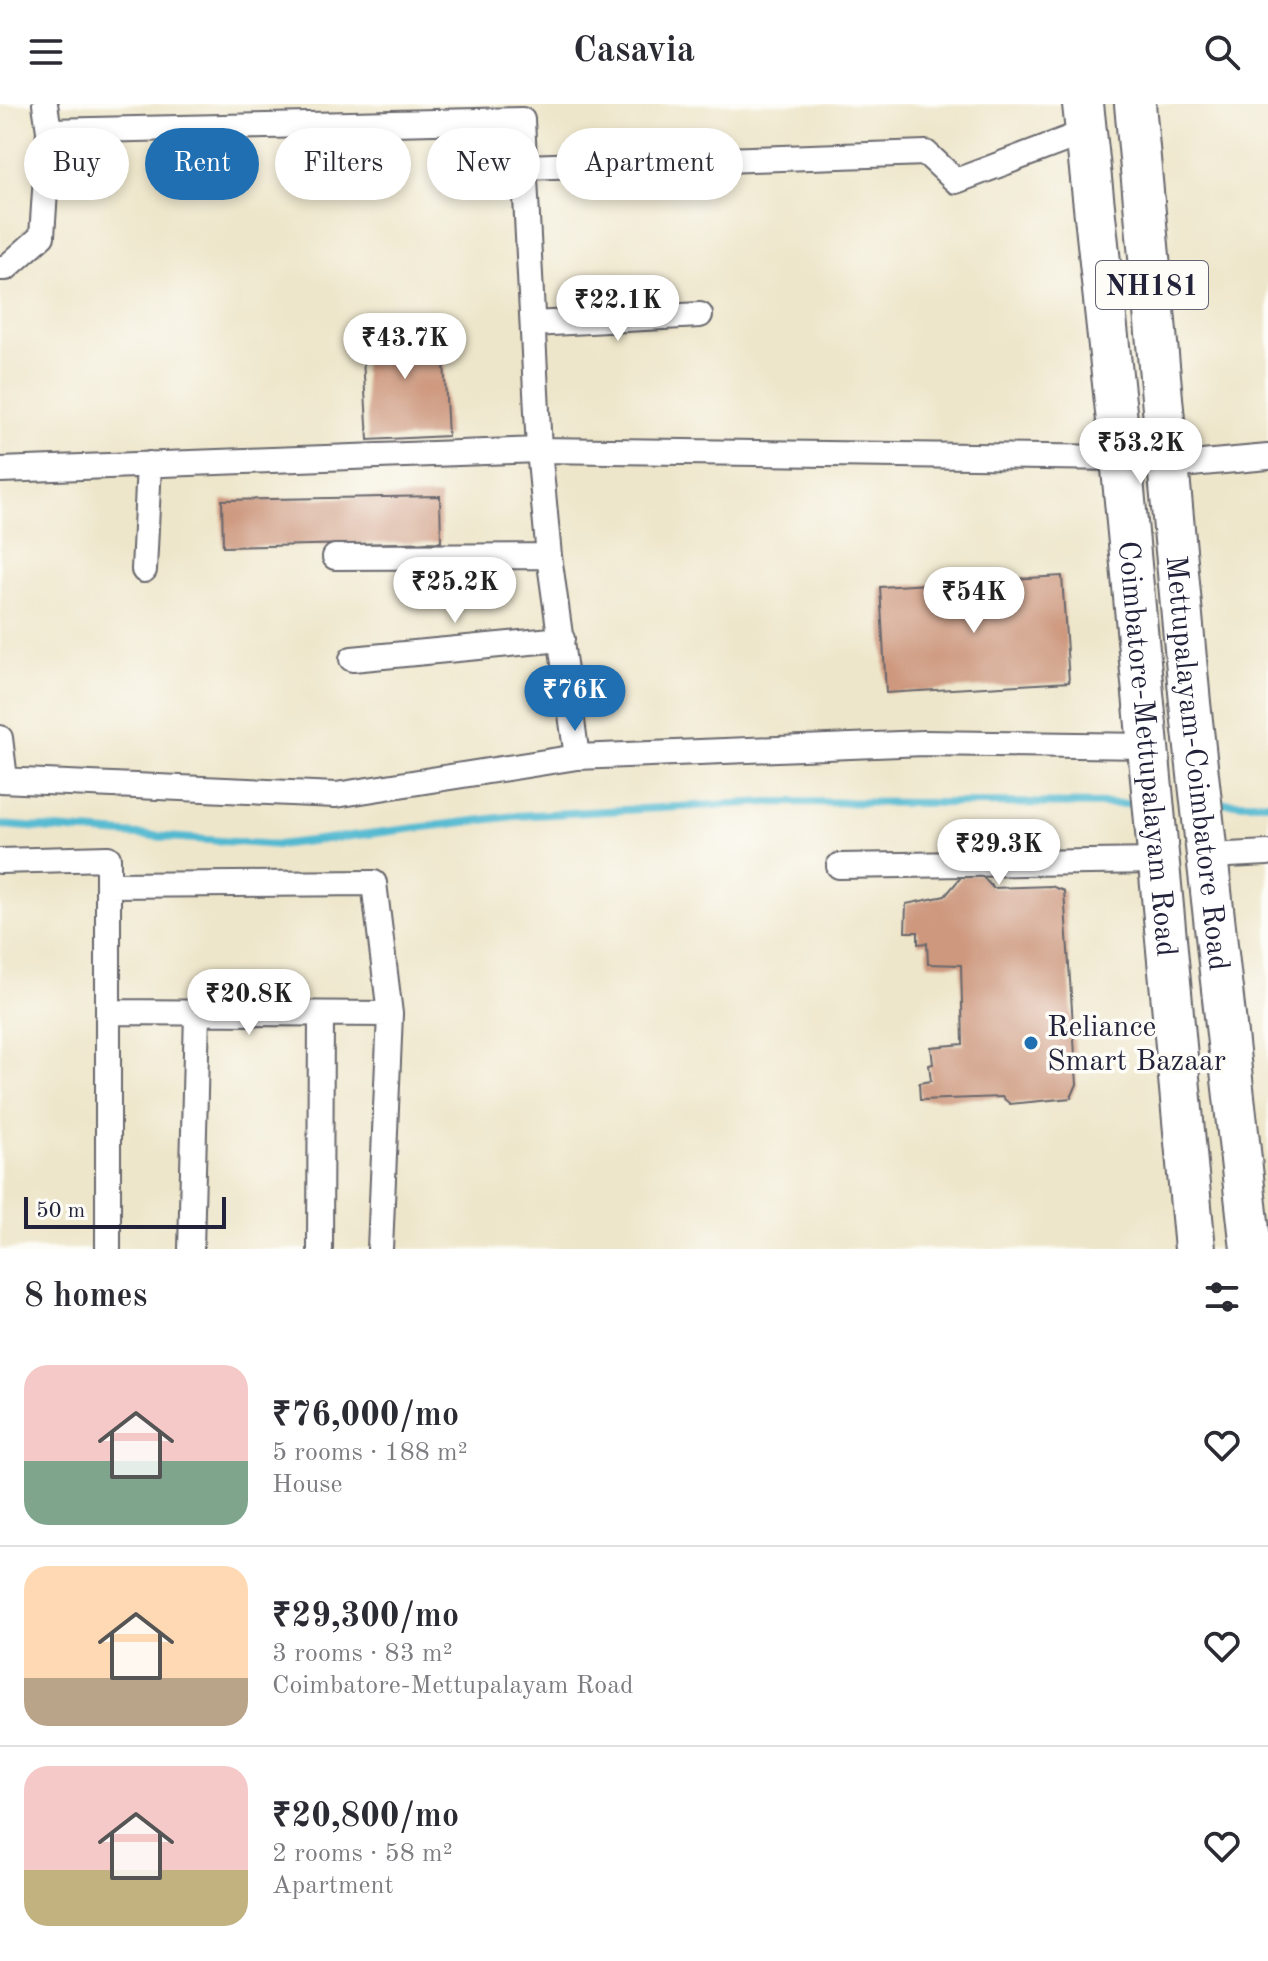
<!DOCTYPE html>
<meta charset="utf-8">
<style>
body{margin:0;font-family:"Old Standard TT",serif;background:#f2f2f3;color:#2b2b33;height:100vh;display:flex;flex-direction:column;font-size:30px;white-space:nowrap}
*{box-sizing:border-box;margin:0}
p{font-size:26px;color:#7c7c81}
.icon{flex:none;width:44px;height:44px;fill:none;stroke:currentColor;stroke-width:2;stroke-linecap:round;stroke-linejoin:round}
.map{position:relative;height:1145px;overflow:hidden}
.details{display:flex;flex-direction:column;background:#fff;flex:1}
.details>*{flex:none}
.top-card{position:absolute;left:24px;top:24px;width:800px;height:72px;display:flex;gap:16px}
.scale{position:absolute;left:24px;bottom:20px;width:202px;box-sizing:border-box;padding-left:8px;border:4px solid #22223b;border-top:0;font-size:22px;line-height:28px;white-space:nowrap;color:#22223b;-webkit-text-stroke:6px #fdfcf7;paint-order:stroke}
.price{position:absolute;translate:-50% -68px;padding:0 18px;border-radius:28px;background:#fff;color:#222;font-size:26px;line-height:52px;filter:drop-shadow(0 2px 4px #0008)}
.price::after{content:'';position:absolute;left:50%;top:48px;width:24px;height:18px;margin-left:-12px;background:inherit;clip-path:polygon(0 0,100% 0,50% 100%)}
.price.current{background:#1f6fb2;color:#fff}
ul{padding:0;list-style:none}
li{display:flex;align-items:center;gap:24px;height:200px;padding:0 24px}
li+li{border-top:2px solid #e1e1e2}
li span{display:grid;place-items:center;flex:none;width:224px;height:160px;border-radius:24px;color:#555}
li>.icon{margin-inline-start:auto}
span .icon{width:96px;height:96px;fill:#fffc;stroke-width:1}
li b{font-size:34px}
h2{display:flex;justify-content:space-between;align-items:center;height:96px;padding:0 24px;font-size:34px}
.chip{padding:0 28px;border-radius:36px;background:#fff;box-shadow:0 4px 12px #0003;font-size:28px;line-height:72px}
.chip.current{background:#1f6fb2;color:#fff}
header{display:flex;justify-content:space-between;align-items:center;height:104px;padding:0 24px;background:#fff;font-size:36px;font-weight:700}
.map>svg:first-child{display:block}
.lines{fill:none;stroke-linecap:round;stroke-linejoin:round}
.stream{stroke:#52b9d0;stroke-width:8}
.building{fill:#cd987e}
.minor-casing{stroke:#69676d;stroke-width:28}
.trunk-casing{stroke:#69676d;stroke-width:44}
.minor{stroke:#fff;stroke-width:24}
.trunk{stroke:#fff;stroke-width:40}
.poi-dot{fill:#1f6fb2;stroke:#fdfcf7;stroke-width:3}
.labels{text-anchor:middle;stroke-width:7;stroke-linejoin:round;paint-order:stroke}
.shield{fill:#fdfcf7;stroke:#646373;stroke-width:2}
.shield-label{font-size:28px;font-weight:bold;fill:#22223b}
.street-label{font-size:30px;fill:#22223b;stroke:#fdfcf7}
.poi-label{font-size:30px;fill:#22223b;stroke:#fdfcf7;text-anchor:start}
</style>
<header><svg class="icon" aria-label="menu" viewBox="0 0 24 24"><path d="M4 6h16M4 12h16M4 18h16"/></svg>Casavia<svg class="icon" aria-label="search" viewBox="0 0 24 24"><circle cx="10" cy="10" r="6"/><path d="M15 15l6 6"/></svg></header>
<div class="map">
<svg width="1268" height="1145" viewBox="0 0 1268 1145">
<rect width="100%" height="100%" fill="#fdfcf7"/>
<filter id="ink" filterUnits="userSpaceOnUse"><feTurbulence type="fractalNoise" baseFrequency=".0125" numOctaves="2"/><feDisplacementMap in="SourceGraphic" scale="16" xChannelSelector="R" yChannelSelector="G"/><feConvolveMatrix kernelMatrix="1 2 1 2 8 2 1 2 1" color-interpolation-filters="sRGB"/></filter>
<filter id="wash" filterUnits="userSpaceOnUse"><feTurbulence type="fractalNoise" baseFrequency=".006" numOctaves="4" result="noise"/><feDisplacementMap in="SourceGraphic" scale="32" xChannelSelector="R" yChannelSelector="G"/><feGaussianBlur stdDeviation="1.8" result="paint"/><feColorMatrix in="noise" values="0 0 0 0 0 0 0 0 0 0 0 0 0 0 0 0 0 1.4 0 .05"/><feComposite in="paint" operator="in"/></filter>
<g filter="url(#wash)">
<rect width="100%" height="100%" fill="#eee6ca"/>
<g class="lines">
<path class="stream" d="M1214,699h54
M0,721l277,20 238,-29 254,-14 375,2"/>
</g>
<g id="blocks">
<path class="building" d="M442,219l6,113 -80,4 -7,-113z
M440,392l1,46 -218,5 -1,-47z
M1062,472l7,106 -183,11 -6,-106z
M980,770l13,14 58,-2 13,5 13,193 -6,14 -61,6 -8,-7 -82,3 -1,-17 12,-2 -2,-16 4,-1 -2,-17 32,-3 -2,-79 -33,-1 -1,-21 -9,1v-12h-13l1,-28 39,-8 17,-20z"/>
</g>
</g>
<g filter="url(#ink)">
<use href="#blocks" fill-opacity="0" stroke="#69676d" stroke-width="2"/>
<g class="lines">
<g class="minor-casing">
<path id="minor" d="M49,27l473,-11 17,330 10,106 28,201
M525,63l401,-14 30,28 130,-49
M0,164h6l36,-32 7,-105 -4,-27
M533,220l167,-9
M0,366l539,-20 582,8 48,8 99,-9
M335,453l214,-1
M144,466l5,-106
M352,555l210,-20
M0,634l5,41
M0,676l336,15 241,-38 347,-14 223,3
M1209,752l59,-3
M0,757l108,-3v391
M839,762l319,-5
M108,781l266,-2 16,131 -10,235
M108,908l282,2
M191,1145l6,-236
M320,1145l1,-235"/>
</g>
<g class="trunk-casing">
<g id="trunk">
<path id="s1" d="M1083,0l38,354 74,791"/>
<path id="s2" d="M1135,0l55,599 61,546"/>
</g>
</g>
<use href="#minor" class="minor"/>
<use href="#trunk" class="trunk"/>
</g>
</g>
<circle class="poi-dot" cx="1031" cy="939" r="8"/>
<g class="labels">
<rect class="shield" x="1096" y="157" width="112" height="48" rx="6"/>
<g class="shield-label">
<text x="1152" y="191">NH181</text>
</g>
<g class="street-label">
<text dy="10" stroke="none"><textPath href="#s1" startOffset="648">Coimbatore-Mettupalayam Road</textPath></text>
<text dy="10" stroke="none"><textPath href="#s2" startOffset="662">Mettupalayam-Coimbatore Road</textPath></text>
</g>
<g class="poi-label">
<text x="1047" y="932">Reliance<tspan x="1047" dy="34">Smart Bazaar</tspan></text>
</g>
</g>
</svg>
<div class="scale">50 m</div>
<b class="price" style="left:618px;top:239px">₹22.1K</b>
<b class="price" style="left:405px;top:277px">₹43.7K</b>
<b class="price" style="left:1141px;top:382px">₹53.2K</b>
<b class="price" style="left:455px;top:521px">₹25.2K</b>
<b class="price" style="left:974px;top:531px">₹54K</b>
<b class="price current" style="left:575px;top:629px">₹76K</b>
<b class="price" style="left:999px;top:783px">₹29.3K</b>
<b class="price" style="left:249px;top:933px">₹20.8K</b>
<div class="top-card">
<a class="chip">Buy</a>
<a class="chip current">Rent</a>
<a class="chip">Filters</a>
<a class="chip">New</a>
<a class="chip">Apartment</a>
</div>
</div>
<section class="details">
<h2>8 homes<svg class="icon" aria-label="filters" viewBox="0 0 24 24"><path d="M4 7h16M4 17h16"/><circle cx="9" cy="7" r="2"/><circle cx="15" cy="17" r="2"/></svg></h2>
<ul>
<li><span style="background:linear-gradient(#f6c9c9 60%,#7fa58c 0)"><svg class="icon" aria-label="home" viewBox="0 0 24 24"><path d="M3 11l9-7 9 7M6 9v11h12V9"/></svg></span><div><b>₹76,000/mo</b><p>5 rooms · 188 m²</p><p>House</p></div><svg class="icon" aria-label="heart" viewBox="0 0 24 24"><path d="M12 20l-8-8c-3-5 5-10 8-4 3-6 11-1 8 4z"/></svg></li>
<li><span style="background:linear-gradient(#ffd9b3 70%,#b9a48a 0)"><svg class="icon" aria-label="home" viewBox="0 0 24 24"><path d="M3 11l9-7 9 7M6 9v11h12V9"/></svg></span><div><b>₹29,300/mo</b><p>3 rooms · 83 m²</p><p>Coimbatore-Mettupalayam Road</p></div><svg class="icon" aria-label="heart" viewBox="0 0 24 24"><path d="M12 20l-8-8c-3-5 5-10 8-4 3-6 11-1 8 4z"/></svg></li>
<li><span style="background:linear-gradient(#f6c9c9 65%,#c2b280 0)"><svg class="icon" aria-label="home" viewBox="0 0 24 24"><path d="M3 11l9-7 9 7M6 9v11h12V9"/></svg></span><div><b>₹20,800/mo</b><p>2 rooms · 58 m²</p><p>Apartment</p></div><svg class="icon" aria-label="heart" viewBox="0 0 24 24"><path d="M12 20l-8-8c-3-5 5-10 8-4 3-6 11-1 8 4z"/></svg></li>
</ul>
</section>
